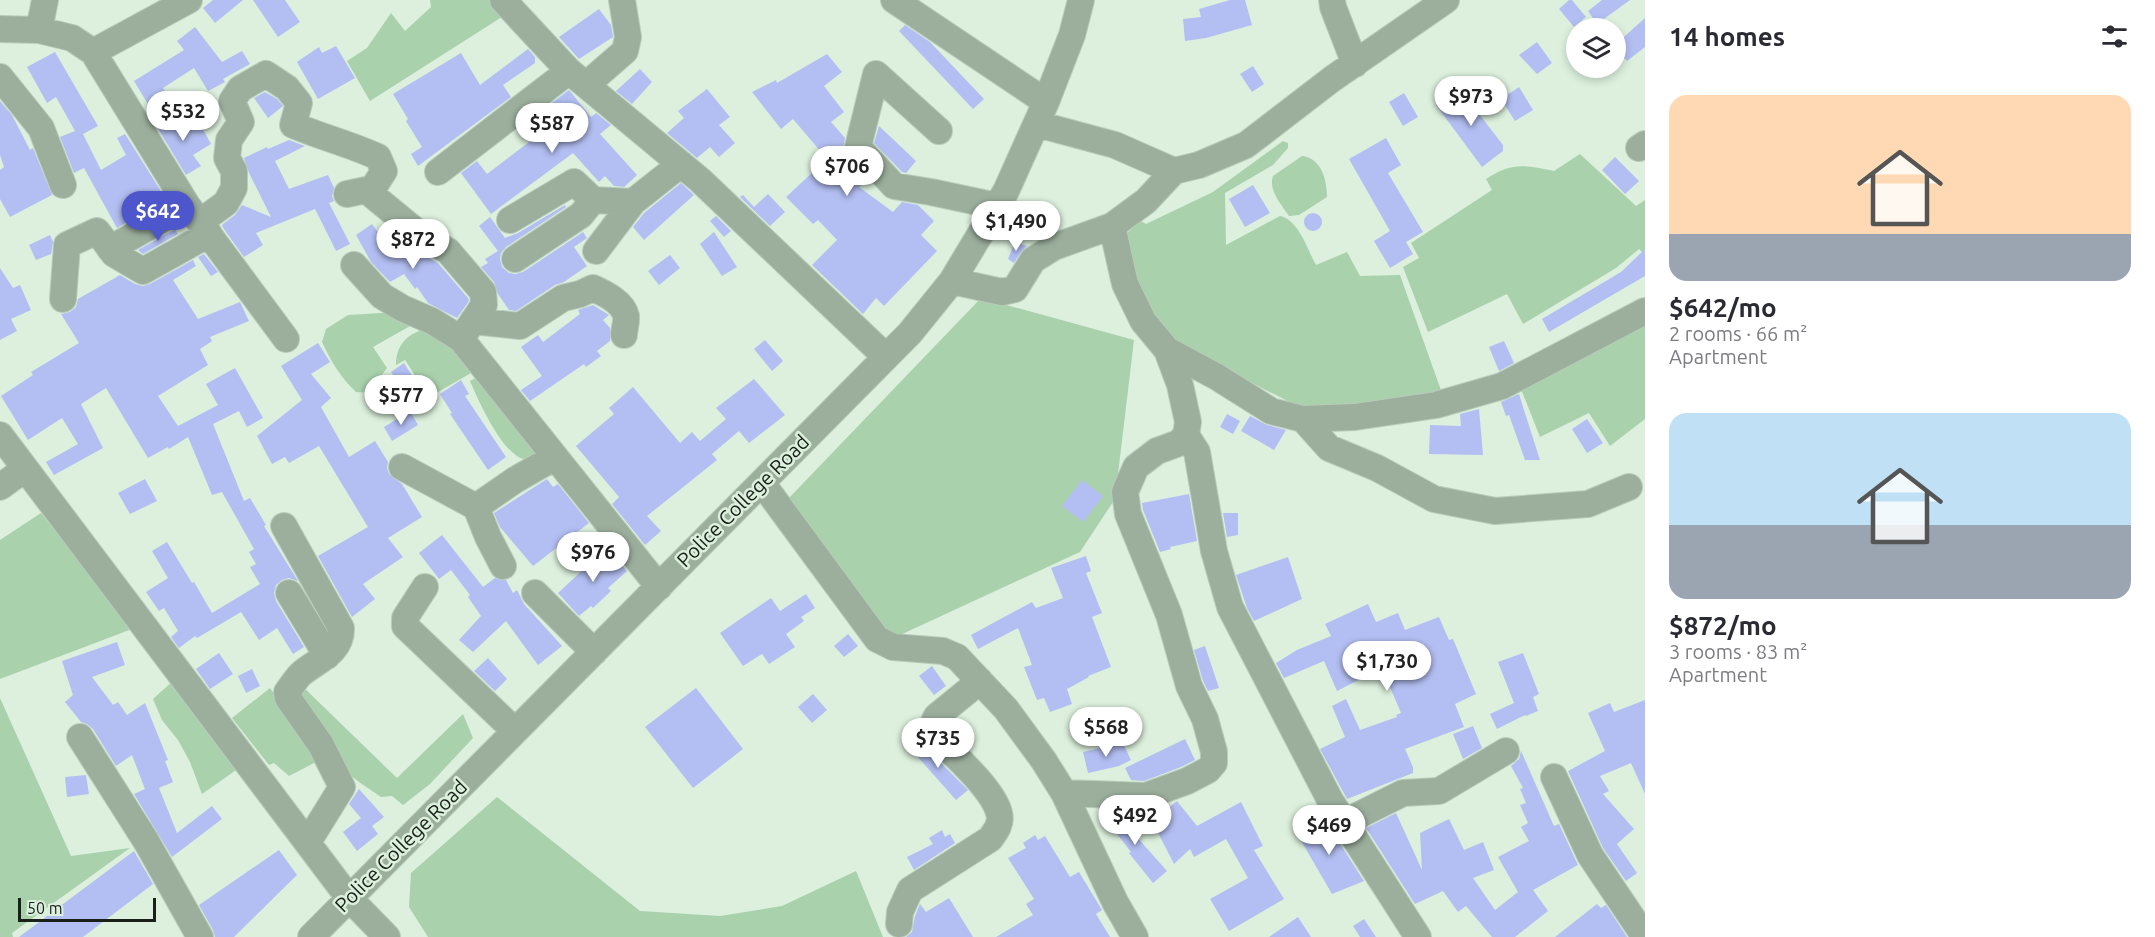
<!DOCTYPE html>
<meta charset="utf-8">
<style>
body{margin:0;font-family:Ubuntu,sans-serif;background:#f2f2f3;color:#2b2b33;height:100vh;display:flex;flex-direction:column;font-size:22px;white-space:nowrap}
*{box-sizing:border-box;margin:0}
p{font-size:20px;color:#7c7c81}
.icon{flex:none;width:33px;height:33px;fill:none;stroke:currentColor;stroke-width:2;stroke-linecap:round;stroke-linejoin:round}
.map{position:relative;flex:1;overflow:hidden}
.side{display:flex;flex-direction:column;background:#fff;width:510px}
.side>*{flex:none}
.controls{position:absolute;left:1566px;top:18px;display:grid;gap:12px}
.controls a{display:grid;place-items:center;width:60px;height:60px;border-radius:50%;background:#fff;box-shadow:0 3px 9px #0003;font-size:30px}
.scale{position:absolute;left:18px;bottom:15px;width:138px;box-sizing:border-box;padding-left:6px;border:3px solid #19201a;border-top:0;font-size:16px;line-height:21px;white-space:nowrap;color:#19201a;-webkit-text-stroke:4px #dcf0dd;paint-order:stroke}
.price{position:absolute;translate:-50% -51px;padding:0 14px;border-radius:21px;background:#fff;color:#222;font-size:20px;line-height:39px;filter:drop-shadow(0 2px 3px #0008)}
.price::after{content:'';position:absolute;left:50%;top:36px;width:18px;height:14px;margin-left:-9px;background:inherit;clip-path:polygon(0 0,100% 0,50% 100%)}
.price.active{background:#4d56cb;color:#fff}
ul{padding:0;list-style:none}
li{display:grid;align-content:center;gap:12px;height:318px;padding:0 24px}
li span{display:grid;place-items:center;height:186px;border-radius:18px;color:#555}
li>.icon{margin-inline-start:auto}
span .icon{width:108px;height:108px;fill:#fffc;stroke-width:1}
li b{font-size:26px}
h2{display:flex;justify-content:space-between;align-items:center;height:72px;padding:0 24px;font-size:26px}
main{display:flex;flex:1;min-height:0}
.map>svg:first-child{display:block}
.green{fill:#a9d1ac}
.building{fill:#b3bff2}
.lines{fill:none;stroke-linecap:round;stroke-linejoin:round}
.minor-casing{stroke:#b9cbba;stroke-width:28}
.minor{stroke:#9caf9d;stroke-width:26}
.labels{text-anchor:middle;stroke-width:5;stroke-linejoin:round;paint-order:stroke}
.street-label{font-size:20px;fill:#19201a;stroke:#dcf0dd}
</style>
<main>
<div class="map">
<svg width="1645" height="937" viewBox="0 0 1645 937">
<rect width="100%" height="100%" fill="#dcf0dd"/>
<path class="green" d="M430,0h64l11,15 -135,86 -23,-40 20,-13 24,-35 14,18 26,-24z
M1283,141l5,2v5l-15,17 -48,28 1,52 54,-29c19,4 27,33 36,49l31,-13 13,24 40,-1 43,121 -136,15 -141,-72 -17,-24 -23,-66 2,-17 13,-11 5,3 67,-32z
M1580,154l56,52 9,-6v55l-6,-6 -23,19 -93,56 -16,-30 -79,38 -25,-65 16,-9 -8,-15 81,-53 -6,-11c26,-17 39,-14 68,-8z
M1302,156c20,2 25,25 25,41l-28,18 -10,1c-8,-12 -21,-26 -16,-40z
M981,298l153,42 -19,159 -35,53 -182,84 -19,-9 -91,-128z
M398,312l21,9 -46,26 14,21 -6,8 11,18 -36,-2c-16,-15 -25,-31 -34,-50l4,-13 22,-14z
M1645,317v102l-35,27 -21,-33 -49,24 -21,-53z
M425,329l22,13 31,27 -66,38 -8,-14 16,-10 -15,-23 -9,5c0,-20 11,-31 29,-36z
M481,375l65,83c-7,1 -17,3 -23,1 -21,-6 -45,-59 -53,-78z
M41,513l91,116 -132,50v-139z
M174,680l65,88 -37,26 -12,-32 -12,-22 -16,-20 -9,-21z
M300,684l97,94 66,-64 10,24 -43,46 -27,21 -11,-9 -11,1 -22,-15 -26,-21 -38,-61z
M270,688l45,63 1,11 -27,14 -15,-13 -5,2 -37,-47z
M0,698l71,158 59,-8 -118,85 1,4h-13z
M497,797l143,114 80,5 62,-10 74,-35 27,66h-455l-19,-30 2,-34z"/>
<path class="building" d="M213,0h30l-28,23 -12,-15z
M253,0h32l15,22 -22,15z
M1230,0h15l7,25 -46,13 -21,3 -2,-22 18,-2 -2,-8z
M1569,0h3l14,17 -12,10 -15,-18z
M1602,0h28l-33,24 -9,-13z
M599,9l12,16 2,12 -34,22 -20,-22z
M1645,18v29l-18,14 -11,-12v-5z
M905,25l25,17 54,57 -11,10 -74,-78z
M195,27l27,35 20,-11 8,13 -27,15 2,3 -17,9 -14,-23 -31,20 6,9 -18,12 -17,-28 50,-31 -7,-9z
M1537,42l15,21 -15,11 -18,-19z
M336,46l19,32 -37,21 -21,-37 22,-15 3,6z
M528,49l7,8v6l-32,22 8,12 -93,69 -7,-12 11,-7 -16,-26 2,-2 -15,-25 68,-41 19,32z
M55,52l43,74 -15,8 18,36 25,-15 -9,-17 8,-4 36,57 -5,3 6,8 -45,26 -33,-60 -10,5 -14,-36 15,-6 -19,-34 -9,6 -20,-36z
M827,54l15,18 -18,14 20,26 -13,10 14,16 -2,12 4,7 21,23 -9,7 34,25 9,-10 16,3 16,16 -13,14 16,16 -53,55 -8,-8 -13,16 -51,-49 25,-25 -19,-20 -5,4 -27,-27 41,-38 -34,-40 -12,10 -29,-37 24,-12 1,3z
M1253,66l11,18 -12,8 -12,-18z
M640,69l12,13 -20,22 -16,-13z
M1519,87l14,23 -18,11 -14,-22z
M1459,88l44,57v6l-21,16 -46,-62z
M707,89l23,28 -11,8 16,18 -16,14 -9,-10 -13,11 -30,-25 17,-15 -6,-7z
M569,90l22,27 5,-4 15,12 -11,9 37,41 -13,12 -10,-1 -9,-10 -6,6 -26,-29 -82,61 -30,-41 16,-12 10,13 58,-44 -12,-13z
M265,92l12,7 6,7 -15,12 -14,-20z
M1404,93l14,24 -15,9 -14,-24z
M0,101l12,14 18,35 3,-2 19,47 -42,22 -10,-18v-29l4,-3 -4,-12z
M166,111l14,25 20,-12 11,20 -18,11 8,11 -15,9 -34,-56z
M879,126l37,35 -10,12 -4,-1 -28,-29z
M1386,138l15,27 -13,8 35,59 -17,10 7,12 -23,14 -16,-27 16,-10 -41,-72z
M289,140l16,6 -30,15 14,28 39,-14 6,13 -2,8 2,5 -5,2 21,41 -14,7 -21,-42 -59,24 7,12 -19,12 -18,-25 -4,-6 1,-2 12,-9 7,-10 29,12 -22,-44 -5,-15 23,-11 1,2z
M1615,157l24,24 -14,13 -23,-24z
M681,183l13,12 -50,45 -11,-13 11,-14z
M1253,185l17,28 -25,14 -16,-28z
M768,194l17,18 -15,14 -30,-29 3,-2 11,12z
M565,205l1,2 -60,40 -5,6 -1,6 2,8 7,6 6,1 8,-2 60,-40 4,6 -13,9 13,19 -23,16 -9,3 -39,26 -7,-1 -11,-16 -4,-12 -13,-15 7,-4 -3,-4 13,-8 -19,-25 11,-9 15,21 13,-5z
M1304 222a9 9 0 1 1 18 0a9 9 0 1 1-18 0Z
M716,216l15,15 -7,6 -14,-16z
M372,224l11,15 8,-9 23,19 24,14 30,35 1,3 -12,17 -29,-15 -11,-16 -2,2 -11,-15 -14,8 -19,-20 -15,-27z
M175,229l3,5 -35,20 -5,-4z
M714,232l23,35 -15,9 -22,-32z
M50,235l3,7 -2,12 -15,6 -7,-15z
M1015,242l12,4 -6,6 -7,11 -6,-4z
M1645,249v27l-96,56 -7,-13 79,-47z
M204,254l14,18 -7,4 -13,-19z
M670,255l10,13 -21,17 -11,-14z
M193,260l3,6 -23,14 25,39 42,-17 9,19 -39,16 2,4 -12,8 8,16 -50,31 20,30 40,-21 -12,-21 29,-16 28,50 -16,9 -8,-16 -26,13 31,77 6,-3 16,27 -2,1 34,55 -9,-3 -7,2 -6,5 -2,8 2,8 28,46 -11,7 -16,-26 -18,12 -18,-28 -44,26 -2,-2 -16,12 -8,-11 7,-6 -14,-23 -5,3 -13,-19 22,-14 -16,-27 15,-9 25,41 2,-1 18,31 48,-29 -10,-17 6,-3 -7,-12 5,-3 -32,-57 -10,3 -24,-58 -19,12 -1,-2 -20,11 -42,-70 -25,16 22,44 -49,27 -8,-13 32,-18 -16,-26 -34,22 -27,-44 32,-21 -2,-3 48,-29 -18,-29 9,-2 6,-5 2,-8 42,-24 15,9 8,2 7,-2z
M0,268l13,20 7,-3 11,25 -20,9 6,12 -17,9z
M593,305l16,10 -6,5 7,8v13l-13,10 4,5 -15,11 -2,-3 -54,37 -9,-11 21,-14 -21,-29 17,-12 5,7 37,-28 -2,-4z
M765,340l18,21 -11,10 -18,-22z
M1504,341l10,22 -15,8 -10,-24z
M318,343l12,19 -19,12 20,24 -10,9 28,50 26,-16 13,21 -1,6 2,6 13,10 20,33 -34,21 15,19 -40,27 12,15 -23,18 -34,-61 50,-29 -49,-81 -30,17 -4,-6 -13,7 -15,-28 45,-36 -21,-34z
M404,363l12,19 -13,9 -12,-19z
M754,379l31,36 -36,28 -10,-12 -27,23 5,6 -70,56 14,15 -16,14 -33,-41 7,-7 -43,-51 38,-32 -5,-6 24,-21 47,56 12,-11 8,9 26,-22 -10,-11z
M461,380l8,14 -4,2 41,61 -18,13 -38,-56 2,-1 -12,-19z
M1519,394l5,16 16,50h-15l-16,-45 -3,1 -5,-14z
M1479,409l4,46 -54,-1 1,-29 31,1 -1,-12z
M410,411l8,14 -26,16 -8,-14z
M1227,414l13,7 -7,13 -13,-7z
M1250,416l17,9 19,5 -12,20 -33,-19z
M1587,419l16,24 -16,10 -15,-24z
M145,479l12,22 -27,13 -12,-21z
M547,479l6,8 5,-3 31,39 -56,43 -33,-39 -6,-14z
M1082,480l21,16 -20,26 -21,-16z
M1189,494l8,47 -27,6 1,2 -11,3 -17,-42 -1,-7z
M1223,513h15v22l-11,2z
M442,535l41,52 12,-9 11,2 7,13 4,-3 7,14 38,42 -24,19 -32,-44 -33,31 -14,-12 22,-24 -13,-19 2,-2 -19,-25 -12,9 -20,-26z
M610,549l17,22 -19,17 3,3 -18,17 -2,-2 -12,10 -21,-23 29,-27 2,2z
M1086,556l5,15 -5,2 16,40 -10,4 19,50 -23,9 1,1 -22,12 5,15 -22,8 -6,-14 -7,2 -13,-33 8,-2 -14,-37 -40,21 -7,-14 61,-33 4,6 27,-10 -12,-30z
M1288,557l14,42 -48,22 -7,-13 -11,-33z
M806,594l9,14 -14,9 3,4 -18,13 9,13 -26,17 -7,-10 -19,12 -23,-33 51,-35 9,13z
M1368,604l8,18 22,-9 7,17 34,-13 10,23 4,-1 23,55 -21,10 9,23 -59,22 8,18v6l-66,26 -27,-50 25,-12 -13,-31 14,-7 14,31 37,-13 -1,-2 5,-2 -19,-45 -45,23 -13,-30 -40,17 -8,-15 21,-13 34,-14 -6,-12z
M848,634l10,12 -14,11 -10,-11z
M117,642l8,23 -33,12 21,28 5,-3 9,13 18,-12 23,57 -3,1 8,21 -14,6 18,45 35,-27 10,13 -50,38 -38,-63 11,-5 -13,-34 -16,11 -23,-37 -6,-5 -6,-2 -16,-20 8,-7 -11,-34z
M1205,646l14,42 -11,3 -5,-10 -9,-31z
M219,653l14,21 -23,15 -14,-20z
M1523,653l16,41 -6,3 5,14 -12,5 -1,-1 -28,14 -7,-15 24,-11 -16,-41z
M488,658l19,21 -12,12 -21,-20z
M932,666l14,20 -12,9 -15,-19z
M252,669l8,17 -14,7 -8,-17z
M696,688l47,61 -50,39 -48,-61z
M813,694l14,16 -15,13 -14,-16z
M1645,700v94l-14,-31 -31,13 9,15 -6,3 31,35 -17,15 20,29 -11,8 -23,-33 -35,-77 37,-20 -17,-38 22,-10 4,9z
M1473,726l9,22 -19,11 -10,-25z
M920,736l5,11 43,43 -12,10 -48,-54z
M1185,739l10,21 -14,7 -37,14 -13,-1 -6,-12z
M1123,743l8,17 -12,6 -31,7 -5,-21z
M1521,751l33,75 5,-2 19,41 -45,25 15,21 -33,26h-23l-26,-31 -8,6 -15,-21 -28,13 -49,-76 30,-15 26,57 -2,-37 29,-14 15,31 19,-8 11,28 -21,8 22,32 23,-18 -20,-35 31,-16 -8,-14 7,-4 -8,-18 6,-2 -6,-14 3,-1 -12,-22 8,-7z
M86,775l3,19 -22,3 -2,-20z
M359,789l25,28 -12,9 6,8 -21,17 -14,-19 18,-14 -12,-14z
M1177,801l20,25 44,-24 22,44 -9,4 30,49 -55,32 -19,-32 38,-21 -22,-39 -32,18 -4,-8 -16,15 -22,-43z
M1317,808l47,73 -32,13 -33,-57 12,-7 -5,-11 11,-6 -2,-4z
M1101,809l12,1 54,61 -14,12 -24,-30 2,-1 -32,-41z
M942,830l3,7 5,-3 5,9 -41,27 -7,-13 26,-13 -4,-6z
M1035,835l3,5 7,-4 25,41 9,-5 23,38 -6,4 14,23h-114l37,-22 -7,-11 8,-5 -26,-41 18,-10 -3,-5z
M279,850l18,25 -63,62h-19l-2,-7 -14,-25z
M134,851l19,33 -70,53h-64z
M949,898l24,39h-67l6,-5 3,-16 5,-12 6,8z
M1597,904l4,4 5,-3 21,32h-72z
M1298,917l13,20h-42z
M1364,919l12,18h-16l-7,-11z"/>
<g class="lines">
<g class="minor-casing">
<path id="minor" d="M503,0l66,71 131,109 186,177
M894,0l152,102
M1332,0l1,7 22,57
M0,29l39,1 33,8 21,14 96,-52
M39,30l6,-30
M93,52l94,153 99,134
M0,77l41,51 22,57
M586,85l39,-34 3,-14 -6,-37
M1037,124l78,21 59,26 25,-6 47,-20 86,-66 114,-79
M939,131l-63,-57 -18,73 36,39 37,6 66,14
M1639,148l6,-4
M438,172l131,-101
M347,194l19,-4 56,46 26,15 35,41 1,13 -23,34
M510,220l64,-38 19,18 40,2 48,-38
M200,222l26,-19 8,-15v-17l-7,-13 2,-18 12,-18 -9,-21 8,-12 26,-15 21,14 12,15 -6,22c28,12 57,19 85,32l6,14 -14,22
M110,249l77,-44
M596,251l37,-49
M515,259l66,-44 12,-15
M354,265l28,31 20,12 30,13 29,18 198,248
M952,281l50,11 13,-3 18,-29 21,-13 58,-21
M63,299l4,-54 30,-14 17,23 29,17 66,-37
M473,321l47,5 43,-28 17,-4 13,-6c11,5 30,14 33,28 1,5 -2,14 -2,19
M1167,350l50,27 54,34 32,8 52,-2 81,-12 66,-19 143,-75
M1303,419l26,29 48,20 57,31 61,12 93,-7 41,-17
M0,435l349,463 38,39
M1186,435l11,17 17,99 16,56 100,193 88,137
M402,467l74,40 39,-27 40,-23
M762,483l115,156 16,8 50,4 14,6 49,52 38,52 20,32 51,109 20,35
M0,487l25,-18
M476,507l12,30 15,29
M284,526l57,102c1,24 -23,32 -39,45 -6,5 -10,13 -15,19l1,6 33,47 21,42 -34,55
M425,587l-20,31v8l110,105
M289,593l38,63
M535,593l59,59
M80,737l66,104 54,96
M1554,777l36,78 55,82
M1064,793l82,3 41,-15 21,-11 6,-7v-11l-9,-33 -16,-33 -20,-71 -41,-101 -3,-22 11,-25 21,-16 22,-8 7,-8 2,-13 -8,-37 -13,-35 -24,-29 -18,-37 -13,-58 34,-25 28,-30
M1345,822l58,-29 36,-2 67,-40
M899,924l1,-12 10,-22 80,-51c6,-8 12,-16 9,-26 -6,-24 -46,-59 -64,-77 -2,-9 -3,-13 2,-20l43,-35
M311,937l599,-604 42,-52 54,-90 40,-89 26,-67 9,-35"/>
</g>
<use href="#minor" class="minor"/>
</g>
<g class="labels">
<g class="street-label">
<text transform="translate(743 501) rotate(-45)" y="7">Police College Road</text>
<text transform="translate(401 846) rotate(-45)" y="7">Police College Road</text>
</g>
</g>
</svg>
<div class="controls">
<a><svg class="icon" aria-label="layers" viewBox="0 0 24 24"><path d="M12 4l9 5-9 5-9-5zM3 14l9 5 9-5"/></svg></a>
</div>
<div class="scale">50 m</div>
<b class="price" style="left:1471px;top:127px">$973</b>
<b class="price" style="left:183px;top:142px">$532</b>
<b class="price" style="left:552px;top:154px">$587</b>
<b class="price" style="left:847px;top:197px">$706</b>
<b class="price active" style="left:158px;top:242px">$642</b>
<b class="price" style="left:1016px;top:252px">$1,490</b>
<b class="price" style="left:413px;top:270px">$872</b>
<b class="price" style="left:401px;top:426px">$577</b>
<b class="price" style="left:593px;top:583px">$976</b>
<b class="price" style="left:1387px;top:692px">$1,730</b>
<b class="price" style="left:1106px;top:758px">$568</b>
<b class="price" style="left:938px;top:769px">$735</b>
<b class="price" style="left:1135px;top:846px">$492</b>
<b class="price" style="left:1329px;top:856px">$469</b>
</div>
<section class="side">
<h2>14 homes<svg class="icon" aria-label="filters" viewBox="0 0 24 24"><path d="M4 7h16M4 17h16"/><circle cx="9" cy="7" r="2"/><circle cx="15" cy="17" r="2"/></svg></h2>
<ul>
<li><span style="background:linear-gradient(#ffd9b3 75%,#9aa5b1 0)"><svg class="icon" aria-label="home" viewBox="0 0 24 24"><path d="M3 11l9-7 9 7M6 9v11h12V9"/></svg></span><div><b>$642/mo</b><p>2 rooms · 66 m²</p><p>Apartment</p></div></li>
<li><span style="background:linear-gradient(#bfe0f5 60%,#9aa5b1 0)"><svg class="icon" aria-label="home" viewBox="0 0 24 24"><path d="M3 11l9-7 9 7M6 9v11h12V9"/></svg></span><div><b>$872/mo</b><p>3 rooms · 83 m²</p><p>Apartment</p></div></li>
</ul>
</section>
</main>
